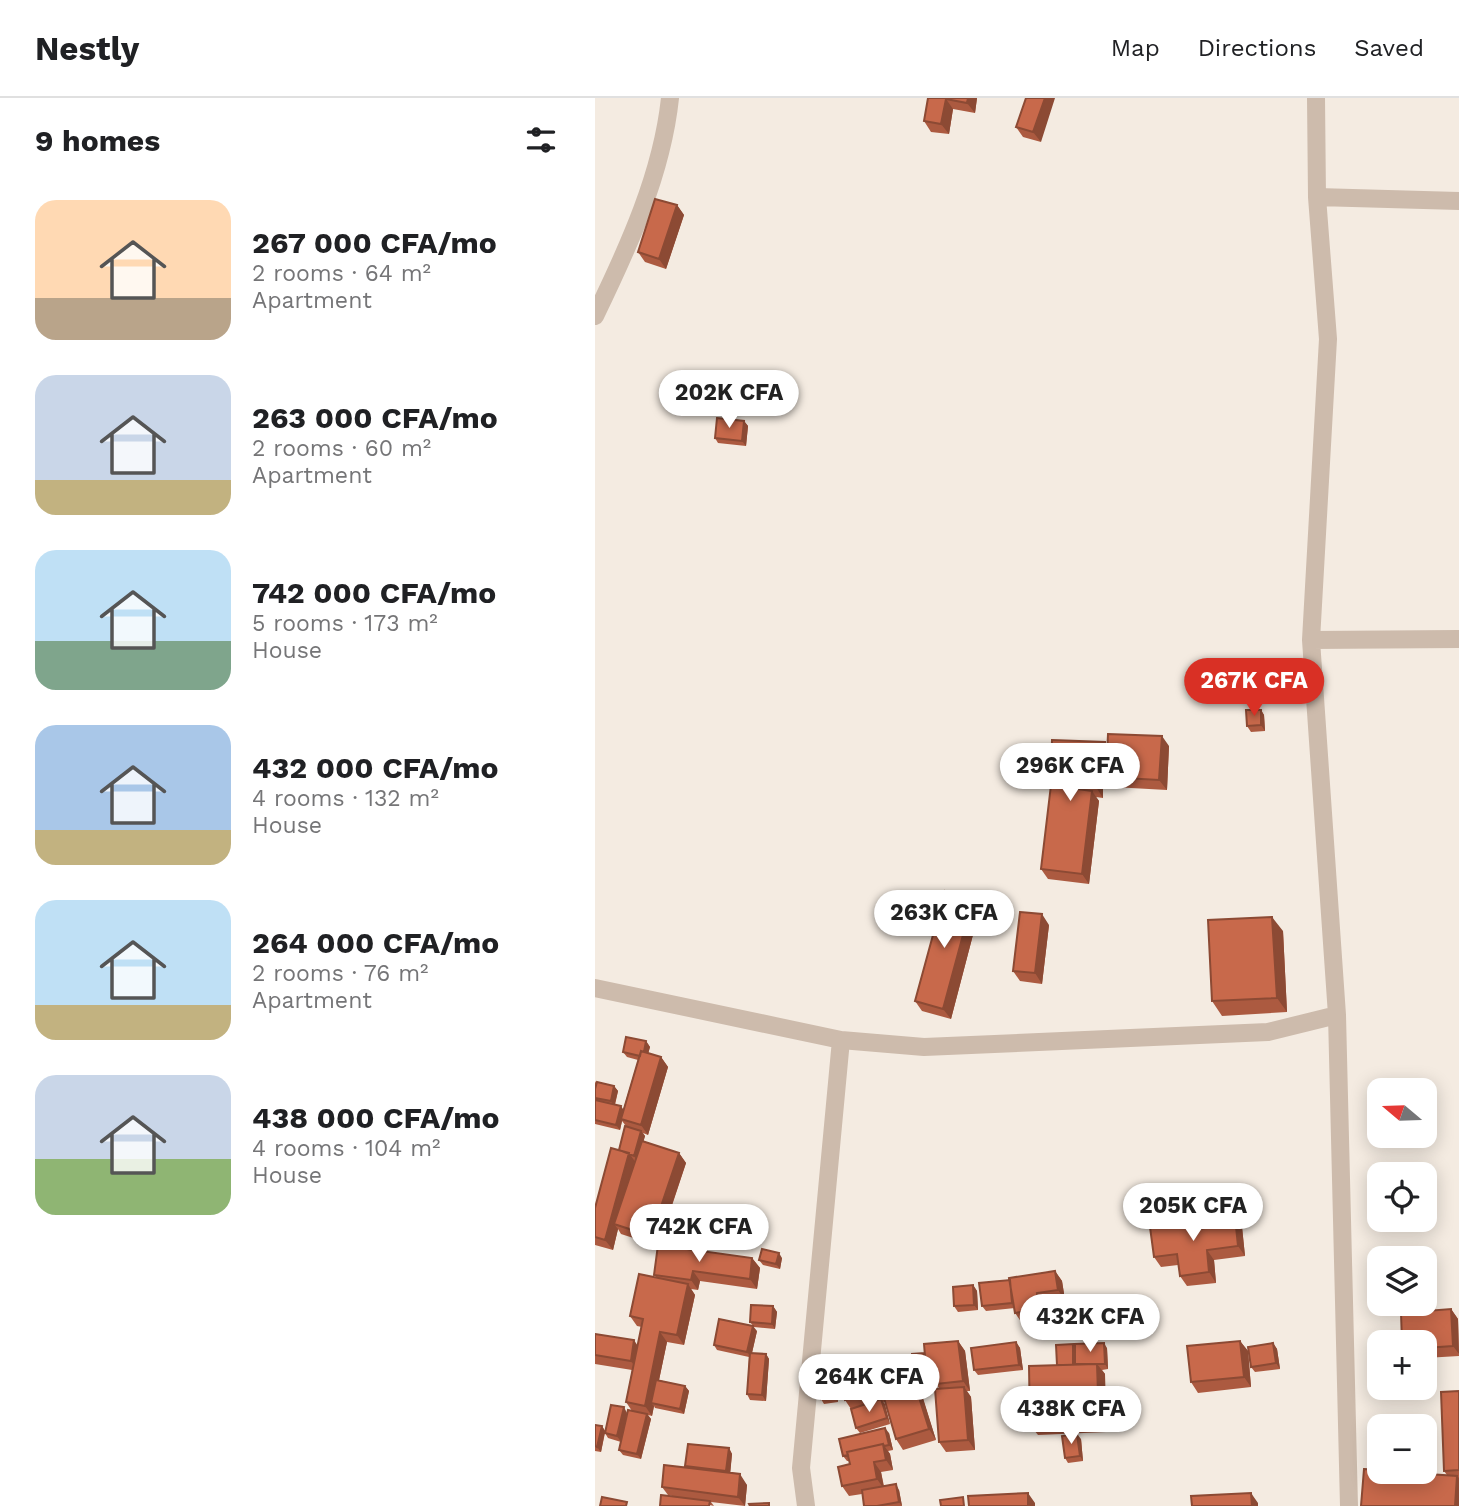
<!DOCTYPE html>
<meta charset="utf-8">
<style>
body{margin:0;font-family:"Work Sans",sans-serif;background:#f6f6f6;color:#202124;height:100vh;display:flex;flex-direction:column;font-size:26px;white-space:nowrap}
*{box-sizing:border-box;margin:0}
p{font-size:23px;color:#757577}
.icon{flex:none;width:38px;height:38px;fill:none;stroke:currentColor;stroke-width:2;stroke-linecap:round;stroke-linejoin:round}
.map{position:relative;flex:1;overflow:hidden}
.panel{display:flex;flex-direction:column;background:#fff;width:595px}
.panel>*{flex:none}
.needle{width:46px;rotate:289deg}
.buttons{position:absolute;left:772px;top:980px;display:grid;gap:14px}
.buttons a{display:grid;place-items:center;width:70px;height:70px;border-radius:14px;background:#fff;box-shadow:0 4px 18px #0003;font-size:35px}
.price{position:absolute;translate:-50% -60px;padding:0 16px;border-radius:24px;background:#fff;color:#222;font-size:23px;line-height:46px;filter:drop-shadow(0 2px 4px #0008)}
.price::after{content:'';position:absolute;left:50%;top:42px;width:21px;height:16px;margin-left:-10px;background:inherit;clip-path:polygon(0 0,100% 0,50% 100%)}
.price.on{background:#d93025;color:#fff}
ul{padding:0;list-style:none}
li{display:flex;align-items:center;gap:21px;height:175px;padding:0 35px}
li span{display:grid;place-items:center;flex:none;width:196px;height:140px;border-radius:21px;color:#555}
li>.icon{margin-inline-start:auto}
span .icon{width:84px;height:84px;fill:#fffc;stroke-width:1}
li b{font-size:30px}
h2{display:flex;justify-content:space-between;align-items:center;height:84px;padding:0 35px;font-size:30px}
header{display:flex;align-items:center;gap:42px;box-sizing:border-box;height:98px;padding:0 35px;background:#fff;border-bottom:2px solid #e0e0e0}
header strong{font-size:33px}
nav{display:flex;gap:38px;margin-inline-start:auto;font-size:24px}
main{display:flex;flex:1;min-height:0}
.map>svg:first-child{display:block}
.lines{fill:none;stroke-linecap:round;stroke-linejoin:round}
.minor{stroke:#cdbbac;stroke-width:18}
.wall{fill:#ac5a40}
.shaded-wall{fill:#8c4a34}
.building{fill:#c8694b;stroke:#8c4a34;stroke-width:2}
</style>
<header>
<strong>Nestly</strong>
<nav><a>Map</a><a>Directions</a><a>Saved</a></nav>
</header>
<main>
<section class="panel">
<h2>9 homes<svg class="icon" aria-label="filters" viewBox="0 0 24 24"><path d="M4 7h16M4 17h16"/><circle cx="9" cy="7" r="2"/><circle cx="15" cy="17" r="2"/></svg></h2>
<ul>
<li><span style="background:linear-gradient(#ffd9b3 70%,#b9a48a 0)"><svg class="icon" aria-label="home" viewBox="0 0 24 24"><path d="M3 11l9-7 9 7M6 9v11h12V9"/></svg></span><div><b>267 000 CFA/mo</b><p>2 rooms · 64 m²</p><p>Apartment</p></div></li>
<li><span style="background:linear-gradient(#c9d6e8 75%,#c2b280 0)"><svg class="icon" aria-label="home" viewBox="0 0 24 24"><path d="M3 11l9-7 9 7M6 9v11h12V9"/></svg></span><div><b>263 000 CFA/mo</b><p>2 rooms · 60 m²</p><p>Apartment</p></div></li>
<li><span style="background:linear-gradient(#bfe0f5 65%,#7fa58c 0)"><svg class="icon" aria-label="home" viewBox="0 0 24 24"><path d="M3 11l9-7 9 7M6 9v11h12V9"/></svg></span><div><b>742 000 CFA/mo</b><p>5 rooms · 173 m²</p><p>House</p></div></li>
<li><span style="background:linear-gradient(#a9c7e8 75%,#c2b280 0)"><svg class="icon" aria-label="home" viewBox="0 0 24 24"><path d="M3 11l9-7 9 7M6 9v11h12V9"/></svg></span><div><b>432 000 CFA/mo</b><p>4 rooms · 132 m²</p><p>House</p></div></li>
<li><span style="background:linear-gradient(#bfe0f5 75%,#c2b280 0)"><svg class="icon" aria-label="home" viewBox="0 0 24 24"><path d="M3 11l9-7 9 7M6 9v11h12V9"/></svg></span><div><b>264 000 CFA/mo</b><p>2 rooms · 76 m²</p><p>Apartment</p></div></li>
<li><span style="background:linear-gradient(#c9d6e8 60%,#8fb573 0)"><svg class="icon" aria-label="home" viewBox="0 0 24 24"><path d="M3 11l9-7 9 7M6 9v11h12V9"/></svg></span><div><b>438 000 CFA/mo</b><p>4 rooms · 104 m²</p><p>House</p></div></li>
</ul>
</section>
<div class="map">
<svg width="864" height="1408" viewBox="0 0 864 1408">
<rect width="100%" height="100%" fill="#f4ebe1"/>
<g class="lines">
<path class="minor" d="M721,0l1,99 11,142 -17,301 26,375 12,491
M722,99l142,4
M0,218c33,-68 67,-142 75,-218
M716,542l148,-1
M0,890l246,52 83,7 344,-15 69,-17
M211,1408l-5,-38 40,-428"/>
</g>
<path class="wall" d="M333,0h49l-2,15 -22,-4 -4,25 -18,-2 -7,-11z
M431,0l15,44 -18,-5 -7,-10z
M82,107l7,10 -18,54 -21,-7 -7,-10z
M149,323l4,5 -2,20 -28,-3 -3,-5z
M666,612l3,5 1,16 -14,1 -4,-6z
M510,644l3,3 61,1 -2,44 -54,-3 -5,-7h-5v18l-7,-1 3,4 -10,83 -41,-5 -7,-10 10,-84z
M378,800l7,10 -29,111 -29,-8 -7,-10z
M454,827l-7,59 -22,-3 -7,-10z
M688,833l4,81 -65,4 -10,-15z
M51,943l4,6 -2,6 13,4 7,10 -20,68 -5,-2 2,3 -2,6 36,11 7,10 -27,82 9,1 33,-12 4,6 -2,11 49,7 8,10 -3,21 -57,-8 -2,9 -7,-1 4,6 -11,50 -17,-3 -8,38 26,6 4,5 -5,23 -29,-6 -1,-2 -2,10 -4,-1 3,4 -10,40 -18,-4 -4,-5 13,-39 -6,-9 6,-32 -37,-6v-30l43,12 4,-19 -5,-1 -7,-10 27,-38 -3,-3 4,-29 -37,-12 -3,-5 -5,21 -18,-5v-37l24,-58 7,-24 -4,-5 -2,9 -25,-6v-43l1,2 18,3 4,5 -3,14 8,5 15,-50 -11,-3 -4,-5z
M570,1096l4,5 2,26 19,-3 5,7 47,-2 3,29 -31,4 2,23 -29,3 -7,-10 -2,-11 -17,2 -7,-10 -2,-30z
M187,1160l-2,11 -17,-4 -4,-5z
M460,1173l7,10 3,19 -21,4 3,15 -25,4 -7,-10v-5l-29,3 -4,-5 28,-26z
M378,1187l4,6 1,19 -20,2 -4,-6z
M178,1208l4,6 -2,17 -21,-2 -4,-5z
M856,1211l7,10 1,37 -34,2v-16z
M162,1233l-5,22 14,1 3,5 -3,42 -16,-1 -3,-6 2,-37 -32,-7 -3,-5z
M363,1243l7,10 5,40h-3l4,6 4,53 -29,2 -7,-10v-54l-3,-4v-6h-3l-5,-7v4l-12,1 -4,-6 12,-17z
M645,1243l8,10 3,36 -53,6 -7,-11z
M421,1244l4,6 3,22 -45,5 -4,-5z
M678,1245l4,6 3,20 -25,3 -4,-5z
M478,1246l2,4h32l1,21 -6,1 3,4 1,58 -68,3 -8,-10 27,-60z
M276,1262l7,10 7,28 33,-15 3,5 2,8h-1l14,44 -33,10 -7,-11 -11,-37h-2l7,22 -30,9 -4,-5 -5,-19 -6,-9z
M304,1270l3,17 -16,3 -3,-6z
M239,1280l4,24 -14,2 -3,-5z
M864,1293v115l-12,-31 -3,-4z
M16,1307l10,37 -13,-4 -3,-5 -4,19 -6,-1v-26l7,1 3,5z
M294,1335l4,17 -5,1 2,3 3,16 -12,2 3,14 15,4 3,16h-38l-2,-12 -13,2 -7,-10 8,-22 -1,-3h-2l-4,-5z
M486,1341l2,22 -15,2 -3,-5z
M134,1350l3,6 -2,19 17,12 -2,21 -34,-4 3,4 -46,-11 -6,-8 25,-19 -2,-2z"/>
<path class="shaded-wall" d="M373,0h9l-2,15 -8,-10z
M450,0h10l-14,44 -8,-10z
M351,1l7,10 -4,25 -8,-10z
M82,107l7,10 -18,54 -7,-10z
M149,323l4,5 -2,20 -4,-5z
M666,612l3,5 1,16 -4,-6z
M567,638l7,10 -2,44 -8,-10z
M510,644l7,10 -3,25 -5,-7z
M501,671l7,11v18l-7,-11z
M497,693l7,10 -10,83 -7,-10z
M378,800l7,10 -29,111 -8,-10z
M447,816l7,11 -7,59 -7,-11z
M677,819l11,14 4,81 -10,-14z
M51,943l4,6 -4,15 -3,-6z
M66,959l7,10 -20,68 -7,-10z
M19,988l4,5 -4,16 -3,-6z
M26,1008l4,6 -4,7 1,2 -2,9 -4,-5z
M46,1033l4,5 -7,25 -4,-5z
M34,1055l7,10 -22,61 4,5 -5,21 -8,-10z
M84,1055l7,10 -28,83 -7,-10z
M570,1096l4,5 3,35 -4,-5z
M640,1119l7,10 3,29 -7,-10z
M106,1136l4,6 -3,17 -4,-5z
M612,1152l7,10 2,23 -7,-11z
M184,1155l3,5 -2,11 -4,-5z
M157,1160l8,10 -3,21 -7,-10z
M98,1173l7,10 -2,9 -7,-10z
M460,1173l7,10 3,19 -7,-10z
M93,1186l7,11 -11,50 -7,-10z
M378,1187l4,6 1,19 -4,-5z
M442,1195l7,11 3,15 -7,-10z
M178,1208l4,6 -2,17 -3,-5z
M856,1211l7,10 1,35 -6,-8z
M158,1228l4,5 -6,26 -4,-5z
M65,1234l7,10 -13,62 -3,-1 3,3 -2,10 -7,-10z
M39,1242l7,11 -3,20 -7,-10z
M363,1243l7,10 5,40 -7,-10z
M645,1243l8,10 3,36 -7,-10z
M421,1244l4,6 3,22 -4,-5z
M509,1245l3,5 1,21 -3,-5z
M678,1245l4,6 3,20 -4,-6z
M478,1246l3,6 1,15 -4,1z
M329,1255l2,15 2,3v4l-4,-5z
M171,1256l3,5 -3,42 -4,-6z
M276,1262l7,10 8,31 -8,-10z
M300,1265l4,5 3,17 -4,-5z
M502,1266l8,10 1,58 -7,-10z
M235,1275l4,5 4,24 -4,-5z
M90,1288l4,5 -5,23 -4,-5z
M369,1289l7,10 4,53 -7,-10z
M321,1290l7,10 13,42 -7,-11z
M286,1301l4,5 5,20 -3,-6z
M29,1309l3,6 -6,29 -4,-6z
M52,1316l4,5 -10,40 -4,-5z
M7,1328l3,5 -4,21 -4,-5z
M290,1330l4,5 4,17 -4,-5z
M482,1336l4,5 2,22 -3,-5z
M288,1346l7,10 3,16 -7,-10z
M134,1350l3,6 -2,22 -4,-5z
M279,1364l7,10 3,17 -7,-10z
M145,1376l7,11 -2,21 -7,-9z
M862,1378l2,2v28h-4z
M301,1386l3,6 3,16 -3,-4z
M433,1395l7,10v3h-7z
M656,1395l7,10v3h-6z"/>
<path class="building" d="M333,0h40l-1,5 -21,-4 -5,25 -17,-3z
M431,0h19l-12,34 -17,-5z
M60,101l22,6 -18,54 -21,-7z
M122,320l27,3 -2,20 -27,-3z
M651,612h15v15l-14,1z
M513,636l54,2 -3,44 -53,-3z
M457,642l53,2 -1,28 -8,-1v18l-40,-1 36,5 -10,83 -41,-5 10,-84z
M350,793l28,7 -30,111 -28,-8z
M425,814l22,2 -7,59 -22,-2z
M677,819l5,81 -65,3 -4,-81z
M31,939l20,4 -2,11 -3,-1 -1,5 -17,-4z
M46,953l20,6 -20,68 -20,-6z
M2,984l17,4 -3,15 -16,-3v-9z
M0,1002l26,6 -5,19 -21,-5z
M30,1028l16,5 -7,25 -15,-6z
M47,1043l37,12 -28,83 -37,-12z
M16,1050l18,5 -24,87 -10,-3v-29z
M570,1096l3,31 -16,2 -2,-32z
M640,1119l3,29 -31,4 2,22 -29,4 -3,-22 -23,3 -4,-30 40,-5 1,8 21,-3 -1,-7z
M76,1131l30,5 -2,16 -31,-4z
M63,1147l94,13 -2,21 -57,-8 -2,9 -37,-5z
M167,1151l17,4 -3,11 -17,-4z
M460,1173l3,19 -21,3 3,16 -25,4 -6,-35z
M44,1176l49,10 -11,51 -17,-3 -15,74 -19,-4 17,-83 -13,-3z
M415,1182l2,23 -30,3 -3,-23z
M378,1187l1,20 -20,1 -1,-19z
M156,1207l22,1 -1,18 -22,-2z
M856,1211l2,37 -28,2v-6h-23l-1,-29z
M124,1221l34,7 -6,26 -33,-7z
M0,1236l39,6 -3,21 -36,-6z
M363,1243l5,40 -27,3 -1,-17 -9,1 -2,-24z
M645,1243l4,36 -53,5 -4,-36z
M421,1244l3,23 -45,5 -3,-22z
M509,1245l1,21h-30v-20z
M678,1245l3,20 -25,4 -3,-20z
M478,1246v21h-16l-1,-20z
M155,1255l16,1 -4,41 -15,-1z
M329,1255v17h-12v-16z
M276,1262l7,31 -33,9 -8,-32z
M300,1265l3,17 -15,2 -3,-16z
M502,1266l2,58 -69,3 -1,-59z
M235,1275l4,24 -13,2 -4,-24z
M61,1282l29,6 -5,23 -29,-6z
M323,1285l2,8 -4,-3 -29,9 -2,-7z
M369,1289l4,53 -29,2 -4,-53z
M321,1290l13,41 -33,10 -12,-41z
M864,1293v79l-15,1 -3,-79z
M286,1301l6,19 -31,10 -5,-19z
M16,1307l13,2 -7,29 -12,-3z
M33,1312l19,4 -10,40 -18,-4z
M0,1327l7,1 -5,21 -2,-1z
M290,1330l4,17 -5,1 -1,-2 -36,8 1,3 -5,1 -4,-17z
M482,1336l3,22 -15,2 -3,-22z
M93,1346l41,4 -3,23 -41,-5z
M288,1346l3,16 -12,2 3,17 -35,7 -4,-19 12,-3 -3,-12z
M69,1367l76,9 -2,23 -76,-10z
M769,1371l15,1v2h19l59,4 -2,30h-94z
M301,1386l3,18 -22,4h-13l-2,-16z
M433,1395v13h-59l-1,-10z
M656,1395l1,13h-60l-1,-10z
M66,1397l49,6 -1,5h-49z
M7,1399l25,5 -1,4h-26z
M368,1399l1,9h-23l-1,-6z
M174,1405v3h-19l-1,-2z"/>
</svg>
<div class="buttons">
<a><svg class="needle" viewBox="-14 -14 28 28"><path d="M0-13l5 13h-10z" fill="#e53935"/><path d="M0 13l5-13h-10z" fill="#757577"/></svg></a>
<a><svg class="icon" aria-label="locate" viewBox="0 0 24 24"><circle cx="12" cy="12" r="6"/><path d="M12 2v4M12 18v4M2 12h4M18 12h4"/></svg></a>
<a><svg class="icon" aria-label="layers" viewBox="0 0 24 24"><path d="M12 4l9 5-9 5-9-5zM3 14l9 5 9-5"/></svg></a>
<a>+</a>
<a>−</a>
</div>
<b class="price" style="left:134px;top:332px">202K CFA</b>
<b class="price on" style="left:659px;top:620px">267K CFA</b>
<b class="price" style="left:475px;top:705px">296K CFA</b>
<b class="price" style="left:349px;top:852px">263K CFA</b>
<b class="price" style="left:598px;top:1145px">205K CFA</b>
<b class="price" style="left:104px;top:1166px">742K CFA</b>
<b class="price" style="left:495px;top:1256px">432K CFA</b>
<b class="price" style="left:274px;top:1316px">264K CFA</b>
<b class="price" style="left:476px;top:1348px">438K CFA</b>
</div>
</main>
